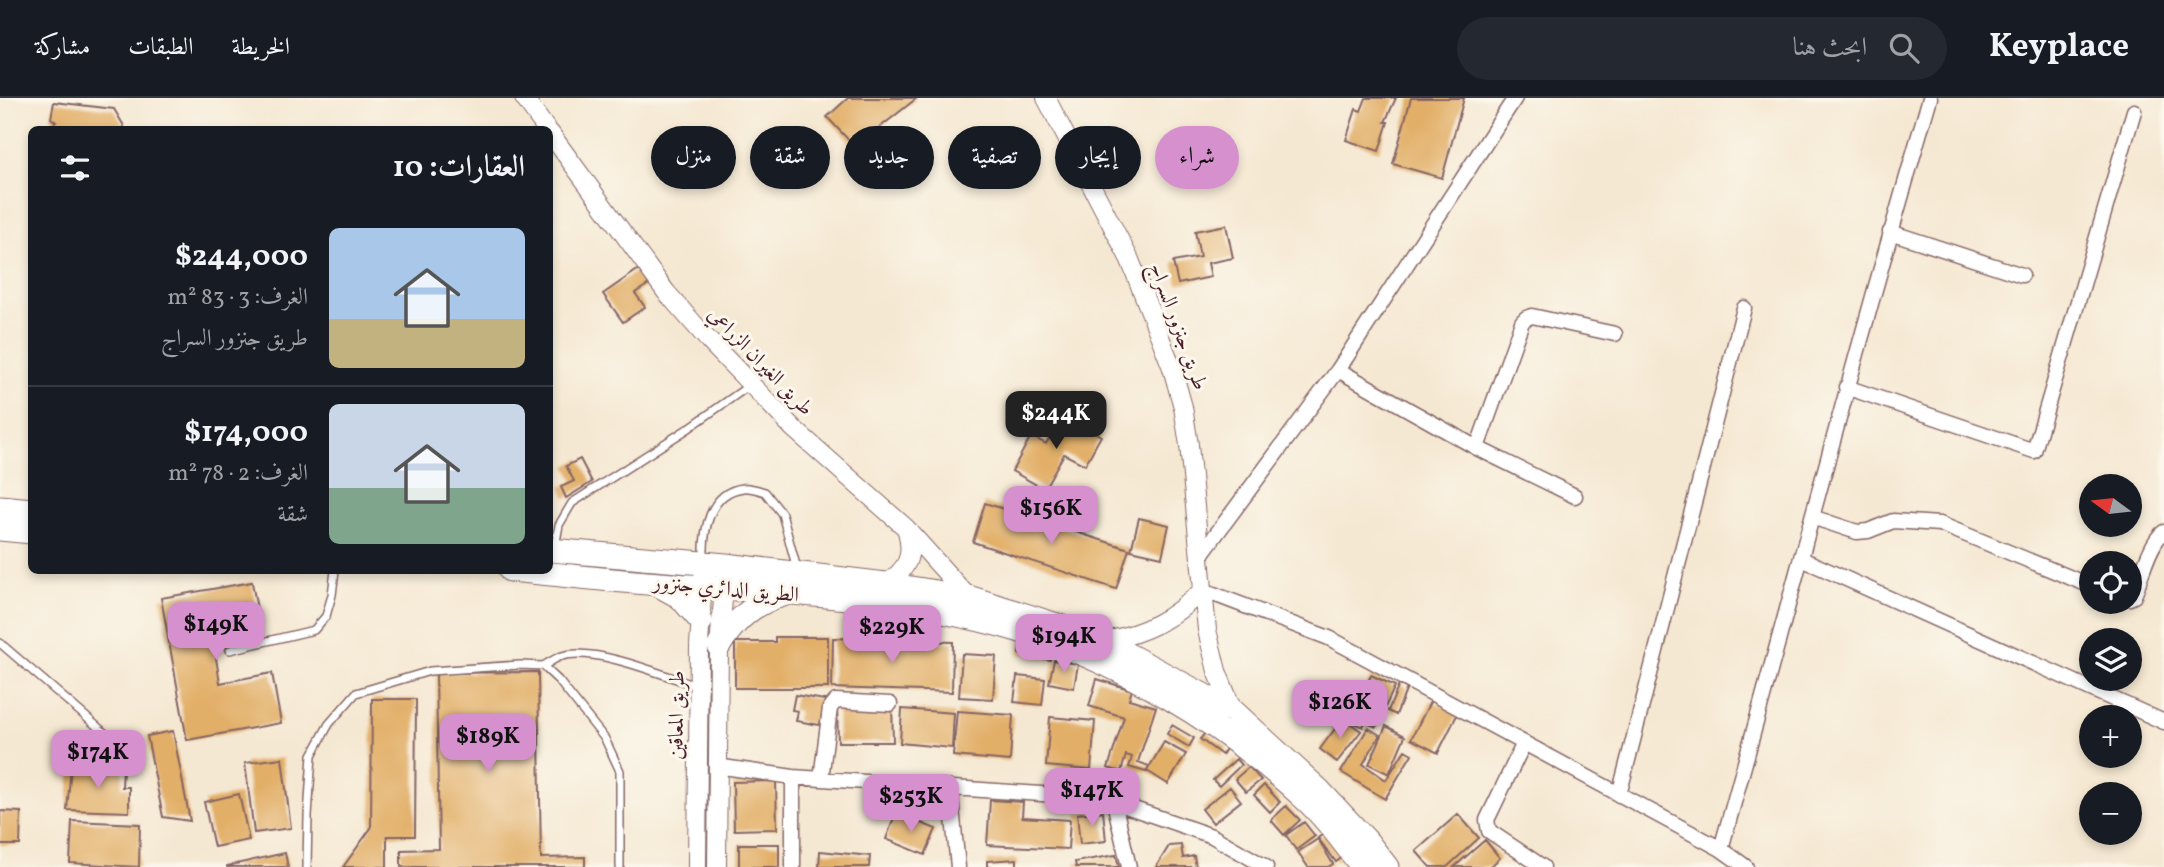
<!DOCTYPE html>
<html lang="ar">
<meta charset="utf-8">
<style>
body{margin:0;font-family:Vollkorn,Amiri,serif;background:#242831;color:#f1f3f6;direction:rtl;height:100vh;display:flex;flex-direction:column;font-size:26px;white-space:nowrap}
*{box-sizing:border-box;margin:0}
p{font-size:23px;color:#9ea1a6}
.icon{flex:none;width:38px;height:38px;fill:none;stroke:currentColor;stroke-width:2;stroke-linecap:round;stroke-linejoin:round}
.map{position:relative;flex:1;overflow:hidden;direction:ltr}
.drawer{position:absolute;left:28px;top:28px;width:525px;height:448px;display:flex;flex-direction:column;background:#171b24;border-radius:10px;box-shadow:0 4px 10px #0003;direction:rtl}
.drawer>*{flex:none}
.hud{position:absolute;left:574px;top:28px;width:665px;height:63px;direction:rtl;display:flex;gap:14px}
.needle{width:46px;rotate:285deg}
.buttons{position:absolute;left:2079px;top:376px;display:grid;gap:14px}
.buttons a{display:grid;place-items:center;width:63px;height:63px;border-radius:50%;background:#171b24;box-shadow:0 4px 10px #0003;font-size:35px}
.price{position:absolute;translate:-50% -60px;padding:0 16px;border-radius:14px;background:#d690ce;color:#111;font-size:23px;line-height:46px;filter:drop-shadow(0 2px 4px #0008)}
.price::after{content:'';position:absolute;left:50%;top:42px;width:21px;height:16px;margin-left:-10px;background:inherit;clip-path:polygon(0 0,100% 0,50% 100%)}
.price.selected{background:#222;color:#fff}
ul{padding:0;list-style:none}
li{display:flex;align-items:center;gap:21px;height:175px;padding:0 28px}
li+li{border-top:2px solid #363941}
li span{display:grid;place-items:center;flex:none;width:196px;height:140px;border-radius:10px;color:#555}
li>.icon{margin-inline-start:auto}
span .icon{width:84px;height:84px;fill:#fffc;stroke-width:1}
li b{font-size:30px}
h2{display:flex;justify-content:space-between;align-items:center;height:84px;padding:0 28px;font-size:30px}
.chip{padding:0 24px;border-radius:32px;background:#171b24;box-shadow:0 4px 10px #0003;font-size:24px;line-height:63px}
.chip.selected{background:#d690ce;color:#111}
header{display:flex;align-items:center;gap:42px;box-sizing:border-box;height:98px;padding:0 35px;background:#171b24;border-bottom:2px solid #363941}
header strong{font-size:33px}
nav{display:flex;gap:38px;margin-inline-start:auto;font-size:24px}
.search{width:490px;height:63px;background:#242831;display:flex;align-items:center;gap:18px;box-sizing:border-box;padding:0 24px;border-radius:38px;color:#9ea1a6;font-size:26px}
.map>svg:first-child{display:block}
.building{fill:#e2af67}
.lines{fill:none;stroke-linecap:round;stroke-linejoin:round}
.service-casing{stroke:#866565;stroke-width:10}
.minor-casing{stroke:#866565;stroke-width:17}
.tertiary-casing{stroke:#866565;stroke-width:20}
.primary-casing{stroke:#866565;stroke-width:25}
.service{stroke:#fff;stroke-width:7}
.minor{stroke:#fff;stroke-width:14}
.tertiary{stroke:#fff;stroke-width:18}
.primary{stroke:#fff;stroke-width:23}
.labels{text-anchor:middle;stroke-width:6;stroke-linejoin:round;paint-order:stroke}
.street-label{font-size:21px;fill:#4a1f2b;stroke:#fbf7ec}
</style>
<header>
<strong>Keyplace</strong>
<div class="search"><svg class="icon" aria-label="search" viewBox="0 0 24 24"><circle cx="10" cy="10" r="6"/><path d="M15 15l6 6"/></svg>ابحث هنا</div>
<nav><a>الخريطة</a><a>الطبقات</a><a>مشاركة</a></nav>
</header>
<div class="map">
<svg width="2164" height="769" viewBox="0 0 2164 769">
<rect width="100%" height="100%" fill="#fbf7ec"/>
<filter id="ink" filterUnits="userSpaceOnUse"><feTurbulence type="fractalNoise" baseFrequency=".0143" numOctaves="2"/><feDisplacementMap in="SourceGraphic" scale="14" xChannelSelector="R" yChannelSelector="G"/><feConvolveMatrix kernelMatrix="1 2 1 2 8 2 1 2 1" color-interpolation-filters="sRGB"/></filter>
<filter id="wash" filterUnits="userSpaceOnUse"><feTurbulence type="fractalNoise" baseFrequency=".00686" numOctaves="4" result="noise"/><feDisplacementMap in="SourceGraphic" scale="28" xChannelSelector="R" yChannelSelector="G"/><feGaussianBlur stdDeviation="1.57" result="paint"/><feColorMatrix in="noise" values="0 0 0 0 0 0 0 0 0 0 0 0 0 0 0 0 0 1.4 0 .05"/><feComposite in="paint" operator="in"/></filter>
<g filter="url(#wash)">
<rect width="100%" height="100%" fill="#f5e8d2"/>
<g id="blocks">
<path class="building" d="M848,0h69l-62,49 -28,-30z
M1366,0h30l-11,24h3l-9,29 -33,-11 10,-31 5,2z
M1411,0h53l-22,80 -49,-14z
M54,4l60,7 10,17 -2,4h-77l11,-8 -5,-4z
M1226,127l7,33 -25,5 3,14 -33,7 -5,-22 27,-5 -5,-26z
M639,171l10,15 -14,9 10,14 -22,15 -20,-28z
M1062,316l39,22 -16,29 -21,-11 -20,35 -32,-18 19,-35 15,8z
M580,361l12,23 -26,16 -5,-11 13,-6 -8,-15z
M985,405l144,46 -13,40 -143,-47z
M1139,420l30,7 -7,32 -31,-7z
M252,484l9,49 -48,8 7,44 52,-10 9,50 -94,17 -26,-142z
M775,539h53v51h-93v-46h40z
M833,540l120,4 -1,50 -120,-4z
M1021,543l32,6 -3,13 -31,-6z
M962,556l34,2 -3,43 -34,-2z
M1054,562l24,4 -4,24 -25,-5z
M538,574l3,186 44,-1v10h-184v-17l38,-1 -3,-176z
M1371,577l24,11 -19,41 -11,-5 -2,5 -13,-6z
M1017,578l28,3 -3,26 -28,-3z
M1097,581l35,11 -3,9 27,8 -18,55 11,4 -3,6 -17,-5 3,-10 -6,-2 -5,17 -13,-4 16,-51 -35,-11z
M1399,587l8,3 -11,27 -8,-4z
M795,597l30,5 -5,25 -24,-4 2,-10 -6,-1z
M372,601h44l-1,137h-28v31h-44l28,-39z
M1431,602l27,13 -20,40 -27,-14z
M837,606h55l1,38h-55z
M902,611l52,4 -2,35 -52,-5z
M957,613l56,4 -3,46 -57,-5z
M1050,619l45,4 -4,49 -45,-4z
M1343,620l18,13 -24,31 -17,-13z
M1172,627l22,13 -5,9 -22,-13z
M1386,628l19,10 -16,38 -20,-10z
M1368,630l12,7 -17,29 23,16 19,-30 7,4 -27,45 -44,-27z
M173,633l17,90 -27,-4 -16,-81z
M1206,634l21,15 -5,8 -22,-16z
M1164,644l22,12 -18,30 -21,-13z
M282,660l9,70 -37,5 -9,-70z
M1236,661l5,6 -22,21 -6,-6z
M71,669l52,1 -1,19h7v25l-62,-2z
M1249,669l12,13 -15,12 -11,-13z
M776,683l1,48 -43,1 -1,-48z
M1264,687l16,17 -10,10 -16,-17z
M1230,689l11,14 -28,22 -11,-14z
M239,696l10,46 -35,7 -10,-45z
M990,702l33,2 -1,15 48,3 -2,29 -81,-4z
M1286,708l14,14 -16,15 -13,-15z
M0,713l21,1 -1,33h-20z
M1103,713l3,30 -26,3 -3,-30z
M896,715l40,16 -11,26 -39,-16z
M1458,716l21,24 -32,29h-17l-14,-16z
M72,723l68,3 -1,43 -69,-4z
M1304,724l11,14 -19,14 -10,-15z
M1326,734l18,24 -8,6 -18,-24z
M1318,741l15,25 -5,3h-20l-10,-15z
M1485,742l15,18 -10,9h-36z
M739,746h40v23h-40z
M1181,747l2,13 11,-2 2,11h-40l13,-21z
M820,753l50,5 -1,11h-50z
M285,755l3,14h-61v-1z
M1116,757l3,12h-43l-1,-5z
M1017,761v8h-30v-6z"/>
</g>
</g>
<g filter="url(#ink)">
<use href="#blocks" fill-opacity="0" stroke="#866565" stroke-width="2"/>
<g class="lines">
<g class="service-casing">
<path id="service" d="M555,449l4,-22 13,-22 117,-75 61,-43
M704,461c-1,-28 5,-67 39,-71 6,-1 15,2 22,4l17,22 15,55
M0,545l114,98
M230,552l84,-20 12,-14 6,-21 3,-25
M543,568c6,-3 12,-8 19,-10 33,-10 104,20 137,31
M307,769l1,-51 4,-61 17,-31 27,-31 74,-22 90,-6 23,1 15,14 47,59 15,32v96"/>
</g>
<g class="minor-casing">
<path id="minor" d="M1890,134l132,43
M1338,272l139,78 98,48
M1846,289l188,64 100,-340
M1477,350l45,-126 4,-4 6,-2 83,18
M1812,419l45,15 11,-1 25,-10 47,3 151,62
M1200,458l138,-186 177,-272
M1802,461l362,163
M1203,492l126,48 392,211 25,18
M2130,500l4,-2c6,-16 16,-55 30,-64
M1523,647l-36,75 2,11 54,36
M716,668l77,11 278,19 43,6 98,34 54,31
M793,679v90
M821,681l9,-71 6,-7 54,3
M950,690l8,79
M1619,697l125,-487
M1114,704l15,65
M1721,751c70,-250 135,-502 209,-751"/>
</g>
<g class="tertiary-casing">
<path id="tertiary" d="M524,0l23,32
M1046,0l84,162 42,108 11,39 6,38 18,185 10,41 16,40
M550,35l116,159 44,50 84,87 112,99 62,69
M886,486c21,-15 28,-27 21,-53
M1105,543c42,-8 67,-22 98,-51
M697,769l2,-221 4,-69
M717,769l2,-221 7,-81"/>
</g>
<g class="primary-casing">
<path id="primary" d="M0,409l32,3
M0,431l32,3
M550,452l176,15 160,19 82,13 127,40 138,74 87,80 46,49 21,27
M510,472c65,6 130,14 195,17 98,6 216,14 309,42 106,32 209,94 290,169 22,20 41,46 58,69
M658,487l22,12 21,24
M719,548c15,-25 35,-44 64,-51"/>
</g>
<use href="#service" class="service"/>
<use href="#minor" class="minor"/>
<use href="#tertiary" class="tertiary"/>
<use href="#primary" class="primary"/>
</g>
</g>
<g class="labels">
<g class="street-label">
<text transform="translate(1179 228) rotate(70)" y="7">طريق جنزور السراج</text>
<text transform="translate(761 263) rotate(46)" y="7">طريق الغيران الزراعي</text>
<text transform="translate(726 490) rotate(5)" y="7">الطريق الدائري جنزور</text>
<text transform="translate(676 617) rotate(-89)" y="7">طريق المعاقين</text>
</g>
</g>
</svg>
<div class="buttons">
<a><svg class="needle" viewBox="-14 -14 28 28"><path d="M0-13l5 13h-10z" fill="#e53935"/><path d="M0 13l5-13h-10z" fill="#9ea1a6"/></svg></a>
<a><svg class="icon" aria-label="locate" viewBox="0 0 24 24"><circle cx="12" cy="12" r="6"/><path d="M12 2v4M12 18v4M2 12h4M18 12h4"/></svg></a>
<a><svg class="icon" aria-label="layers" viewBox="0 0 24 24"><path d="M12 4l9 5-9 5-9-5zM3 14l9 5 9-5"/></svg></a>
<a>+</a>
<a>−</a>
</div>
<b class="price selected" style="left:1056px;top:353px">$244K</b>
<b class="price" style="left:1051px;top:448px">$156K</b>
<b class="price" style="left:216px;top:564px">$149K</b>
<b class="price" style="left:892px;top:567px">$229K</b>
<b class="price" style="left:1064px;top:576px">$194K</b>
<b class="price" style="left:1340px;top:642px">$126K</b>
<b class="price" style="left:488px;top:676px">$189K</b>
<b class="price" style="left:98px;top:692px">$174K</b>
<b class="price" style="left:1092px;top:730px">$147K</b>
<b class="price" style="left:911px;top:736px">$253K</b>
<div class="hud">
<a class="chip selected">شراء</a>
<a class="chip">إيجار</a>
<a class="chip">تصفية</a>
<a class="chip">جديد</a>
<a class="chip">شقة</a>
<a class="chip">منزل</a>
</div>
<section class="drawer">
<h2>العقارات: 10<svg class="icon" aria-label="filters" viewBox="0 0 24 24"><path d="M4 7h16M4 17h16"/><circle cx="9" cy="7" r="2"/><circle cx="15" cy="17" r="2"/></svg></h2>
<ul>
<li><span style="background:linear-gradient(#a9c7e8 65%,#c2b280 0)"><svg class="icon" aria-label="home" viewBox="0 0 24 24"><path d="M3 11l9-7 9 7M6 9v11h12V9"/></svg></span><div><b>$244,000</b><p>الغرف: 3 · 83 m²</p><p>طريق جنزور السراج</p></div></li>
<li><span style="background:linear-gradient(#c9d6e8 60%,#7fa58c 0)"><svg class="icon" aria-label="home" viewBox="0 0 24 24"><path d="M3 11l9-7 9 7M6 9v11h12V9"/></svg></span><div><b>$174,000</b><p>الغرف: 2 · 78 m²</p><p>شقة</p></div></li>
</ul>
</section>
</div>
